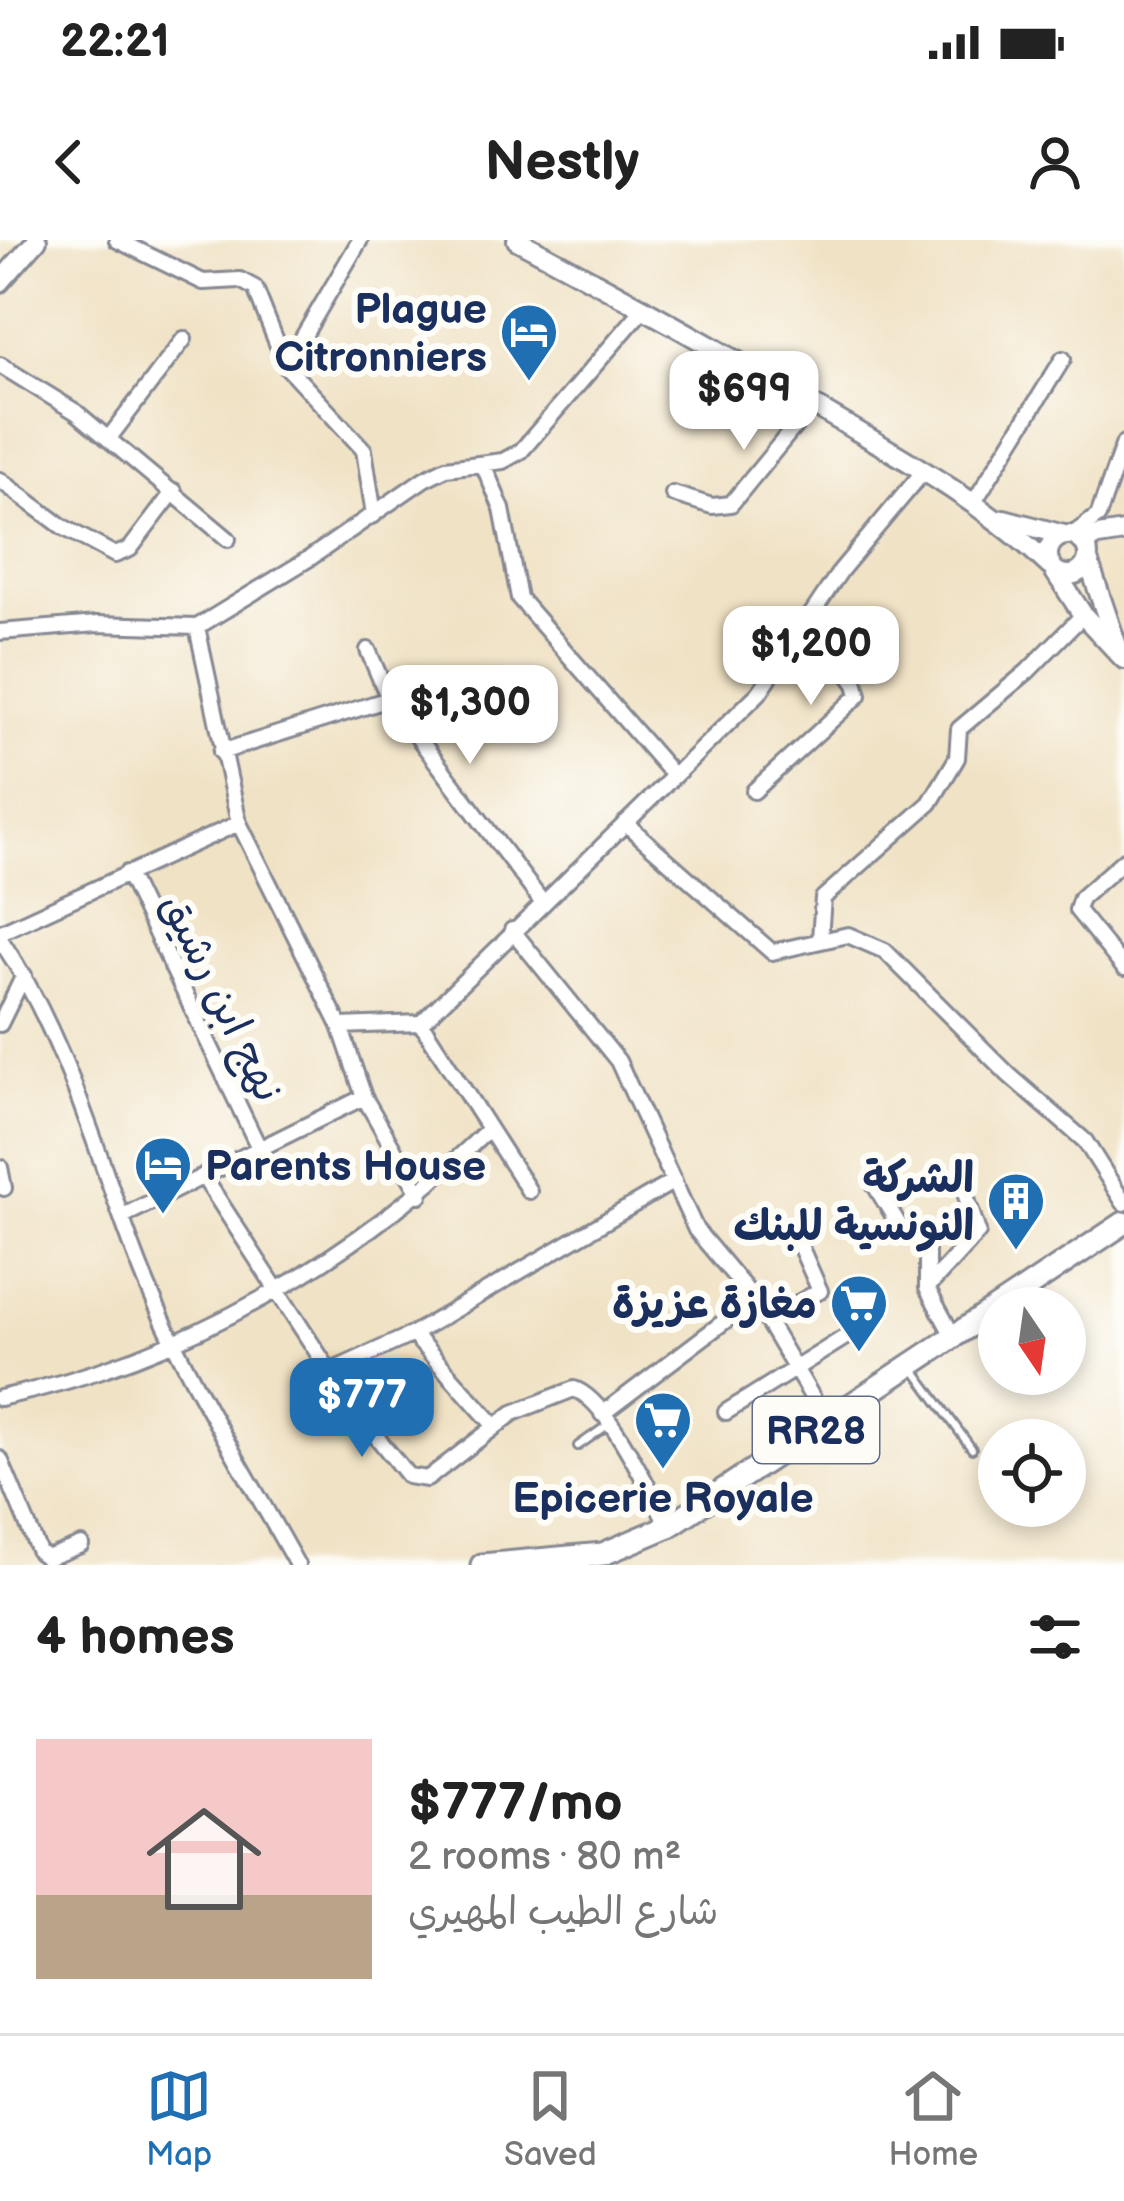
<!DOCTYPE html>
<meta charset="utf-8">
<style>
body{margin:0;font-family:"Balsamiq Sans","Playpen Sans Arabic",sans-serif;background:#f2f2f2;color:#222;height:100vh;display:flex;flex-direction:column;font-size:45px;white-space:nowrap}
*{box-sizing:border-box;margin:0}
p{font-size:39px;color:#767676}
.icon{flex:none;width:66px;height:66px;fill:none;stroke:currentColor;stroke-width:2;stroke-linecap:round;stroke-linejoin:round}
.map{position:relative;height:1325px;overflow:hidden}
.panel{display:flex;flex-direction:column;background:#fff;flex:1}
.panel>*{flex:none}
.needle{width:78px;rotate:167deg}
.tools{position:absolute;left:978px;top:1047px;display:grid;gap:24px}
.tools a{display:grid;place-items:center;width:108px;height:108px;border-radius:50%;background:#fff;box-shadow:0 6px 18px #0003;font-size:60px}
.price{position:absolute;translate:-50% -102px;padding:0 27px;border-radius:24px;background:#fff;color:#222;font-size:39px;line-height:78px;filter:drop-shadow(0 3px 6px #0008)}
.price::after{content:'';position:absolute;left:50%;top:72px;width:36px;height:27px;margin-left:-18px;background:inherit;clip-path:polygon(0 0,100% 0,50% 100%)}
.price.current{background:#1f6fb2;color:#fff}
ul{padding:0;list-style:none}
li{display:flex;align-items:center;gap:36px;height:300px;padding:0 36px}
li span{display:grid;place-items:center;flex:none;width:336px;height:240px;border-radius:0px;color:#555}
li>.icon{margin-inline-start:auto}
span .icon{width:144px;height:144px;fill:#fffc;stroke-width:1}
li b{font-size:51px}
h2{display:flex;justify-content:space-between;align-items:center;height:144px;padding:0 36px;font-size:51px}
.status{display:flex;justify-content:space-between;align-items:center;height:84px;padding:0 60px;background:#fff;direction:ltr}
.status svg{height:33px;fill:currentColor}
header{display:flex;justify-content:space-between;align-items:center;height:156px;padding:0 36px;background:#fff;font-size:54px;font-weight:600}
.tabs{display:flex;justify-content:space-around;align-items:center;height:168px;border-top:3px solid #e0e0e0;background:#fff;font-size:33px;color:#767676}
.tabs a{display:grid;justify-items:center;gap:6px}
.tabs .current{color:#1f6fb2}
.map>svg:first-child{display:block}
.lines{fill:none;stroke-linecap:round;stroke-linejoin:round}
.lane-casing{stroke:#868892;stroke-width:12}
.street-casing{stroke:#868892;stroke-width:20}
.secondary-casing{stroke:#868892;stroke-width:24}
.primary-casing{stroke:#868892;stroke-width:27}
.lane{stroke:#fff;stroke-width:6}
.street{stroke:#fff;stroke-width:14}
.secondary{stroke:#fff;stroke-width:18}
.primary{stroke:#fff;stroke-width:21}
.labels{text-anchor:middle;stroke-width:12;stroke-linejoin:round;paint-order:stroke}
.shield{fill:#fdfcf7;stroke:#5f6c8c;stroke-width:3}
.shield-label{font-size:39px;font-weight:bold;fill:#1b2f5e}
.poi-label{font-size:42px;font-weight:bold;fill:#1b2f5e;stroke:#fdfcf7;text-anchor:end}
.street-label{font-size:42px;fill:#1b2f5e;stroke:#fdfcf7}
</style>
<div class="status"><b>22:21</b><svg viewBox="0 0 49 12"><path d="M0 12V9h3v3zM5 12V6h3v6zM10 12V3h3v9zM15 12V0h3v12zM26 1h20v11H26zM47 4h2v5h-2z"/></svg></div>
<header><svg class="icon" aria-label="back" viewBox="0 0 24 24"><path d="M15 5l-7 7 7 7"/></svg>Nestly<svg class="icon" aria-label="person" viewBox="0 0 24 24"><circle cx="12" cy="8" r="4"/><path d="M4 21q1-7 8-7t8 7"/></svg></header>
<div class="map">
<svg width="1124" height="1325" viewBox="0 0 1124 1325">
<rect width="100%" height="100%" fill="#fdfcf7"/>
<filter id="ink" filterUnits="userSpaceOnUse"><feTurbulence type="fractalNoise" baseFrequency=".00833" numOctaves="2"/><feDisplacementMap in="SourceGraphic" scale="24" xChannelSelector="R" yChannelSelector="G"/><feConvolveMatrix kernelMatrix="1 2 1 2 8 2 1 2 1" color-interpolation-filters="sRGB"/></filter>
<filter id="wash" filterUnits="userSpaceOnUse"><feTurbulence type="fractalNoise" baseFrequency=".004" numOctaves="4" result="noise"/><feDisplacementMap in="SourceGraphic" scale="48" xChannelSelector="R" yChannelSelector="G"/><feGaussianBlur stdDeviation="2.7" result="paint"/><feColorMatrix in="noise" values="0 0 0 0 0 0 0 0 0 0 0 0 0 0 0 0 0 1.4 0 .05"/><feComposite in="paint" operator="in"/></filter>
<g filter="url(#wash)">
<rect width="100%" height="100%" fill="#f0e2c5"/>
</g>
<g filter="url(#ink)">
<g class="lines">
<g class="lane-casing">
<path id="lane" d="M913,1128l59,81
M578,1206l31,-22"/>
</g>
<g class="street-casing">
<path id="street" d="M117,0l86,42 37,-2 15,8 31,78 78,84 10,65
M0,125l76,47 152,127
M286,126l74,-126
M109,198l75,-99
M483,224l19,45 17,89 153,176
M0,240l63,47 52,28 15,-6 44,-58
M673,254l39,12 19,-2 81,-99
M974,262l89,-143
M1072,295l26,-19 26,-73
M197,387l42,196 101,203 24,71 56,98
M0,392l97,-8 100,3 113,-69 114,-79 22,-11 57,-7 18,-10 124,-144
M368,410l21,49 153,203
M221,512l168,-53
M754,551l105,-96 -3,-11 -47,-64
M625,583l147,129 76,-17 37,16 124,124 76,66 39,62
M1124,620l-43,38 -4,12 47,58
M127,633l132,275
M512,690l106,131 78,169 58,69 73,123
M1,692l238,-109
M820,698l3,-40 107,-95 27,-45 2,-29 69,-58 55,-56
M2,702c67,100 96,219 140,330 41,102 102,197 155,293
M421,783l108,168
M0,784l24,-49
M340,786l81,-3 338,-330 82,-123 83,-99
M0,927l4,21
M203,936l149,230 56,70 19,3 86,-66 61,-24c35,11 75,104 95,137
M874,944l30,49 13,5 10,14v36l26,48
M123,976l241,-119
M927,1048l51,-56 -16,-48
M768,1079l52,-28 -26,-59
M413,1094l81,91
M329,1132l84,-38 261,-153
M0,1158c187,-40 353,-138 489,-269
M726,1172l137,-86
M602,1174l152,-115
M0,1219l39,93 8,6 34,-13"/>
</g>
<g class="secondary-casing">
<path id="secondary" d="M517,0c104,55 205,112 306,171 80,47 160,91 227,155
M0,42l37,-42
M1004,279l60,16
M1048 315a20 20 0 1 1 40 0a20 20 0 1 1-40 0Z
M1079,299l45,-7
M1088,320l29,86
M1055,332l28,43 41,44"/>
</g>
<g class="primary-casing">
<path id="primary" d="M482,1325l121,-11 66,-28 455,-303"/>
</g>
<use href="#lane" class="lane"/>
<use href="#street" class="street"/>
<use href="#secondary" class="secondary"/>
<use href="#primary" class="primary"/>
</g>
</g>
<defs>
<g id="hotel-pin" transform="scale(3)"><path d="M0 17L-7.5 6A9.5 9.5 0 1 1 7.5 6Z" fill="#1f6fb2" stroke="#fdfcf7"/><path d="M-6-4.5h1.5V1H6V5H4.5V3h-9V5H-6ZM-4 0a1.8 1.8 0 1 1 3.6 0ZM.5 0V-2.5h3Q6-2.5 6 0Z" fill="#fff"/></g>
<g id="building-pin" transform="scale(3)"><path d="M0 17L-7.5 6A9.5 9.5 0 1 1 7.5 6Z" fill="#1f6fb2" stroke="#fdfcf7"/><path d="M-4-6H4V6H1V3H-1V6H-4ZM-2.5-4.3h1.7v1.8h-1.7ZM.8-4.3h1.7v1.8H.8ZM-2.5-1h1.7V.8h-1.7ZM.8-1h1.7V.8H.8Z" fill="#fff"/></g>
<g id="supermarket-pin" transform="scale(3)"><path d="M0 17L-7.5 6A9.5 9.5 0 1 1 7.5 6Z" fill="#1f6fb2" stroke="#fdfcf7"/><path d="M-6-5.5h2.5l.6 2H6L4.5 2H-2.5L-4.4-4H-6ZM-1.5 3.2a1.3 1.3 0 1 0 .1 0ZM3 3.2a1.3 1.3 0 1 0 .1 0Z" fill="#fff"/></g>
</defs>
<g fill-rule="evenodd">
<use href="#hotel-pin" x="529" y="92"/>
<use href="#hotel-pin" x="163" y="925"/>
<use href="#building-pin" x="1016" y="961"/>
<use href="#supermarket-pin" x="859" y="1063"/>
<use href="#supermarket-pin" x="663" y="1180"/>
</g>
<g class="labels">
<rect class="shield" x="753" y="1157" width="126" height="66" rx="9"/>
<g class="shield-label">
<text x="816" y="1204">RR28</text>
</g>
<g class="poi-label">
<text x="487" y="83">Plague<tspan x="487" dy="48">Citronniers</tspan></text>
<text x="205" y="940" text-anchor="start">Parents House</text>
<text x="974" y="952">الشركة<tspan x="974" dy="48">النونسية للبنك</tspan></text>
<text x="817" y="1078">مغازة عزيزة</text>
<text x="663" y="1272" text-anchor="middle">Epicerie Royale</text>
</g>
<g class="street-label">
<text transform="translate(223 757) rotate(64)" y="15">نهج ابن رشيق</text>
</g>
</g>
</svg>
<div class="tools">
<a><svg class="needle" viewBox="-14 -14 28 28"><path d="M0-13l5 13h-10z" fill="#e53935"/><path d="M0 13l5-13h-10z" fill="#767676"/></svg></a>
<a><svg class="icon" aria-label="locate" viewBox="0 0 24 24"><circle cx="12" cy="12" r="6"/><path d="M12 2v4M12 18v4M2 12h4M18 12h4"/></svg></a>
</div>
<b class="price" style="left:744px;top:213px">$699</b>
<b class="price" style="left:811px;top:468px">$1,200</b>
<b class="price" style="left:470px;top:527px">$1,300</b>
<b class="price current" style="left:362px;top:1220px">$777</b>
</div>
<section class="panel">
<h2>4 homes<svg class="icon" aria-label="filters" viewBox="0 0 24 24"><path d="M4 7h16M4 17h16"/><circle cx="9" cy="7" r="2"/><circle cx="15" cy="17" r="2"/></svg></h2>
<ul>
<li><span style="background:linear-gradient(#f6c9c9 65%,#b9a48a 0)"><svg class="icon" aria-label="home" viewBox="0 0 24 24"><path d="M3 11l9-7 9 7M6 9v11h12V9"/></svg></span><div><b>$777/mo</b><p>2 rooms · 80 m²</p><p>شارع الطيب المهيري</p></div></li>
</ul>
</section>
<nav class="tabs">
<a class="current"><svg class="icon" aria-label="map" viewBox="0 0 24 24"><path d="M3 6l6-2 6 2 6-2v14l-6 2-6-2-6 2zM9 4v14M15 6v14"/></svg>Map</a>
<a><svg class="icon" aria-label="saved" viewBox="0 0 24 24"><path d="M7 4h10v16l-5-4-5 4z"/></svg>Saved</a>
<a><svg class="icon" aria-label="home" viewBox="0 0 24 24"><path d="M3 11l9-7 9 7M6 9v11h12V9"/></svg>Home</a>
</nav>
